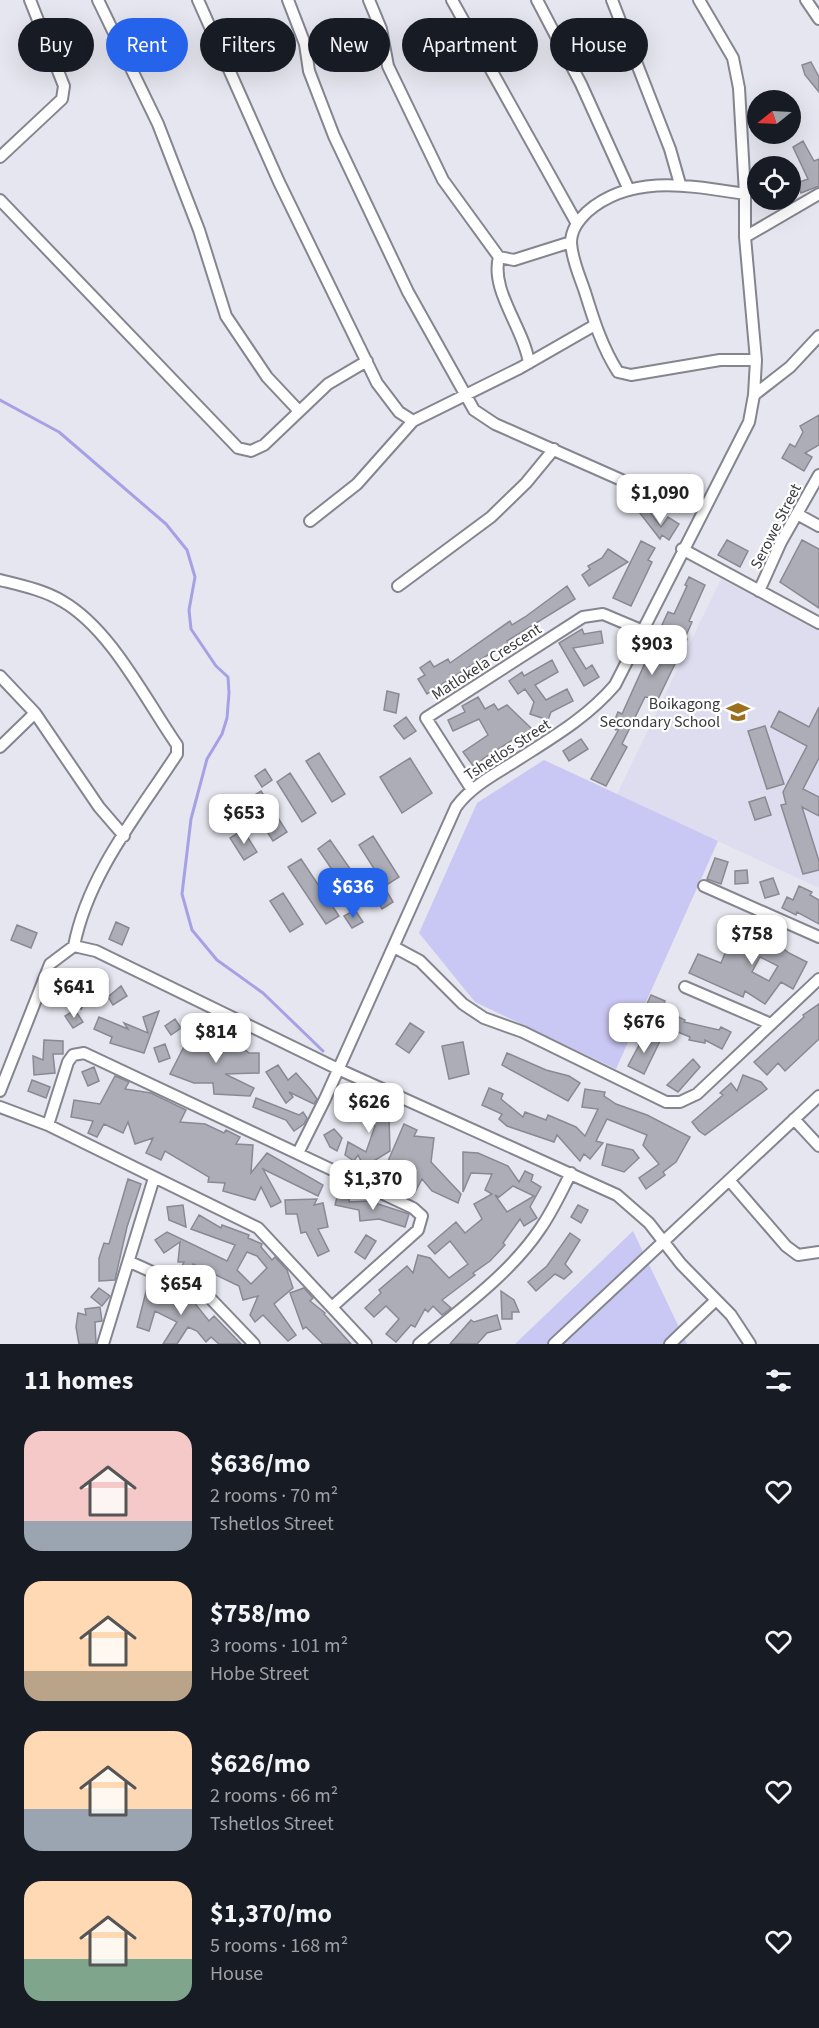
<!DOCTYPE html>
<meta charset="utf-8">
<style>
body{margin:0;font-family:"Source Sans 3",sans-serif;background:#20242c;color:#f1f3f6;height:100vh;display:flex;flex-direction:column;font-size:22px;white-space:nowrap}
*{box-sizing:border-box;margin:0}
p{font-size:20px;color:#9ea1a6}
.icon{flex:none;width:33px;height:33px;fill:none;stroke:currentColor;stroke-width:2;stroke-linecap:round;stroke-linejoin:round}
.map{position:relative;height:1344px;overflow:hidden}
.panel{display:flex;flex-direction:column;background:#171b24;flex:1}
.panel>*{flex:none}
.banner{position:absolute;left:18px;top:18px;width:783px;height:54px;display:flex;gap:12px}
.needle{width:39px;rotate:252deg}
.tools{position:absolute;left:747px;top:90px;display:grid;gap:12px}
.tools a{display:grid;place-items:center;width:54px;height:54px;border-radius:50%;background:#171b24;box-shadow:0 6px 24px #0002;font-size:30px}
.price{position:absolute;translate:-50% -51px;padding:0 14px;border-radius:12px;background:#fff;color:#222;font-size:20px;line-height:39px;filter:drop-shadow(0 2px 3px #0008)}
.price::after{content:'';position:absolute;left:50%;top:36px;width:18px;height:14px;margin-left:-9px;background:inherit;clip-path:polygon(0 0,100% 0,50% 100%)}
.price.current{background:#2563eb;color:#fff}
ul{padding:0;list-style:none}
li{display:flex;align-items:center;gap:18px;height:150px;padding:0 24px}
li span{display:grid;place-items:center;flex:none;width:168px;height:120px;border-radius:18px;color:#555}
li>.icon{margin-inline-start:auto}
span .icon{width:72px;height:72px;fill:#fffc;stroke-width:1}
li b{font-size:26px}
h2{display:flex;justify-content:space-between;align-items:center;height:72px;padding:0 24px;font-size:26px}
.tag{padding:0 21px;border-radius:27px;background:#171b24;box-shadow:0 6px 24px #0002;font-size:21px;line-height:54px}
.tag.current{background:#2563eb;color:#fff}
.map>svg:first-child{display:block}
.built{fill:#deddef}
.green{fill:#c9c7f3}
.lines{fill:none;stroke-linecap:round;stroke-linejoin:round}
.stream{stroke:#a6a1e5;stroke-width:3}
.building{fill:#adadb7;stroke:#8a8993;stroke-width:1.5;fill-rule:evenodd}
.minor-casing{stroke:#85858f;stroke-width:14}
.minor{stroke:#fff;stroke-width:10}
.labels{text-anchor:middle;stroke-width:4.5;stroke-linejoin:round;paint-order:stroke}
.street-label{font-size:16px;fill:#3a393e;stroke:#fff}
.poi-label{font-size:16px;fill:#3a393e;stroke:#fff;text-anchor:end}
</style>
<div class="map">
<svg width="819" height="1344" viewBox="0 0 819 1344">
<rect width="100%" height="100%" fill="#e6e6f0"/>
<path class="built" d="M721,579l98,52v257l-202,-94z"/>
<path class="green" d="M544,760l174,81 -102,228 -141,-67 -56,-69 58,-130z
M633,1231l54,113h-172z"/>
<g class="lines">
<path class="stream" d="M0,400l59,32 107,92 21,26 8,27 -6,33 2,19 25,37 12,11 1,16 -2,25 -5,16 -15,25 -16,60 -9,75 10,36 25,30 46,33 60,58"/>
</g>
<path class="building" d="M811,62l8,15v15l-14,-17 -3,-10z
M803,141l11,20 5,-2v27l-18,7 -4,-10 11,-4 -15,-32z
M819,415v30l-14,8 7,4 -8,14 -22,-13 8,-14 5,3 8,-15 -3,-6z
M646,507l15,20 7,-10 11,7 -10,16 -7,-5 -2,4 -21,-27z
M727,540l21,11 -8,16 -22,-12z
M802,540l17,9v59l-39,-26z
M641,541l14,7 -7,12 4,2 -21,44 -18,-8z
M608,549l20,13 -39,24 -7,-11 8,-6 -2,-3 14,-8z
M689,577l16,8 -16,36 3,1 -7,16 2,1 -29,60 -13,-2 -23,47 5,3 -21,39 -15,-7 29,-52 -4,3 -4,-4 6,-14 4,2 28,-62 18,-24 -6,-3 6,-13 6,2 13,-28 -2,-1z
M567,586l8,13 -68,42 2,3 -10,7 -2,-2 -70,45 -9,-15 7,-4 -5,-7 10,-7 4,6 14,-8 2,4 60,-42 2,4 13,-8z
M582,629l2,5 17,-3 2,12 -30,5 13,21 6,-4 7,12 -15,9 -25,-43z
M552,660l6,12 -23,13 11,15 21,-11 6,12 -22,11 -3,8 -18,-6 4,-12 -9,-13 -7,5 -9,-13 13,-9 2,4z
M387,691l12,3 -3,19 -12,-3z
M478,697l7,12 9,-5 4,6 9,-5 25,24 -10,10 -3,-3 -35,22 -10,9 -11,-15 25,-17 -9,-16 -26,12 -5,-11 17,-8 -3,-6z
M819,707v51l-16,31 16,8v19l-17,-9 17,54v9l-16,4 -22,-69 5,-1 -3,-12 24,-46 -36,-19 8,-16 30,16z
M406,717l10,14 -12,8 -10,-13z
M765,726l19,58 -17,5 -19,-58z
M581,739l7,10 -19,12 -6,-10z
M319,753l26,41 -13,8 -26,-41z
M410,758l22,35 -30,20 -22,-36z
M265,769l7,11 -10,7 -7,-11z
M290,773l26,40 -14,9 -25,-40z
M261,791l26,41 -14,9 -26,-41z
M765,797l6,18 -16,5 -6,-18z
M243,830l14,22 -13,8 -14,-22z
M373,836l26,41 -14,9 -26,-41z
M330,840l39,56 -13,9 -38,-56z
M715,858l13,4 -7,22 -14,-5z
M301,859l38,57 -13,8 -38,-57z
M747,870l1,13 -13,1v-13z
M773,878l6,16 -14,4 -5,-16z
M799,886l13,6 -2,3 9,5v24l-22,-12 -1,3 -14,-7 5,-11 6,3z
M386,890l7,12 -11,7 -7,-12z
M283,893l20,31 -13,8 -20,-31z
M355,910l8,12 -11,6 -8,-12z
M116,922l13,6 -7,17 -13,-6z
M17,925l20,8 -6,15 -20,-8z
M762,926l16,8 -4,7 15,12 18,9 -14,27 -12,-7 -16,22 -20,-13 -2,6 -54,-24 9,-19 23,9 13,-32 21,9zM760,957l18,9 -9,15 -17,-9z
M86,976l15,8 -6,11 -5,-1 -9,15 -22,-8 4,-8 11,4z
M121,986l6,10 -14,9 -5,-8z
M651,995l14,6 -3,8 23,11 -1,2 35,8 2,-3 10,5 -9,17 -17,-9v3l-16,-3 1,-3 -49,-20z
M819,1004v35l-34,32 -7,-8 -11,12 -13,-13 50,-45 -1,-2z
M75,1010l8,12 -10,6 -8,-12z
M159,1011l-15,42 -34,-10 2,-6 -18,-8 5,-12 29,12 -4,-6 24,10 -5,-16z
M175,1019l6,9 -10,7 -6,-9z
M410,1023l14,9 -15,21 -13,-9z
M195,1025l11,7 -4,6 24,6 3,-7 20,16h10v20l-34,1 29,14 -4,8 -36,-2 -1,-11h-19l-24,-9z
M645,1034l15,7 -16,33 -16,-8z
M44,1040l19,1v13h-10l2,19 -21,2 -1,-19 10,4z
M463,1042l6,32 -20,5 -7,-33z
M165,1044l5,14 -11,4 -5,-14z
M507,1053l39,17 23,6 11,7 -12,18 -66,-36z
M693,1059l7,8 -22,25 -11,-7z
M278,1065l10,15 8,-7 14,16 7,10 -3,5 -25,-12 4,5 -7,6 -20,-31z
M94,1067l5,14 -11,5 -6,-14z
M743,1075l18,7 6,7 -62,46 -6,-4 -7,-9 31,-27 -3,-2 11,-10 6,8z
M115,1076l14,6 -4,7 26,4 35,17 -6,12 25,2 19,9 2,-3 14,7 -4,7 17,1 -2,28 16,-20 56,32 -5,11 -55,-27 18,33 -10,5 -10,-20 -6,13 -32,-9 2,-8 -17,-1 1,-5 -44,-26 -4,9 -15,-7 7,-15 -18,6 -7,-22 -5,11 -19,-9 -7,13 -9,-4 5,-12 -22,-4 3,-17 26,4z
M32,1080l18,7 -4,11 -18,-7z
M489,1088l14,6 -2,5 22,18 2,-5 21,8 2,-5 28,12 9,9 13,-27 -16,-2 3,-18 20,3 -1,4 12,8 31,11 43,22 -14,25 -13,10 2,3 -19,14 -7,-11 20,-14 -16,-19 4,-10 -40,-16 -11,22 7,2 -13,16 -6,-5 -4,7 -23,-26 -3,7 -47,-16 -8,-7 3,-5 -20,-9z
M256,1098l43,17 4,-3 4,6 -3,6 -10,7 -8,-11 -33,-13z
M345,1100l32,10 -3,7h15l1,34 -26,16 -6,-12 -4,6 -9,-6 3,-13 18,10 9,-26 -34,-16z
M404,1124l13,6 -3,6 20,2 -3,24 30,32 -3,9 -26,-12 -10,-12 -8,15 -7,-4 2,-11 -24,-11z
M334,1129l8,9 -5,13 -7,-4 -6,-12z
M607,1144l26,6 6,8 -15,14 -22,-7z
M463,1152l15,1 30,13 11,16 6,-11 8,4 -2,6 10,6 -11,20 7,11 -13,8 -4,-7 -17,24 2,2 -15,16 -17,12 2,2 -33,25 9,8 -9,7 -9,-9 -5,6 -3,-3 -10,18 -4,-2 -15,17 -10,-8 13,-15 -13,-13 -12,11 -9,-9 16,-15 -2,-3 28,-24 6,7 5,-18 12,3 19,20 19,-14 -18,-23 -15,13 -7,-8 28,-24 9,11 17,-14 -8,-15 18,-10 -7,-4 7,-16 -21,-1 -8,19zM513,1186l21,10 -27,16 -12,-17 4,2z
M128,1179l13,5 -14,43 -11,48 -1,5 -16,1v-23l5,-15 5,1z
M338,1193l12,2 -1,7 20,-1 40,13 -4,13 -26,-8 -19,2 -1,-11 -24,-5z
M317,1199l-3,6 9,-2 5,24 -10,2 11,22 -11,5 -12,-24 -5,1 -4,-19h-11l-1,-14z
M183,1205l3,22 -17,-7 -2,-13z
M578,1205l10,5 -7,13 -10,-6z
M199,1215l22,13 1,-3 27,10 -1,3 14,6 -1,3 11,13 3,-3 12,13 6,18 -19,16 22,31 -8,6 -25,-26 -8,7 -5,-7 8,-19 -15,4 -4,-14 -46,-22 -4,8 -8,-4 3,-6h-6l2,-20 -16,11 -9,-13 12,-8 60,29 8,-16 -44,-16zM247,1252l10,4 10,12 -16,16 -14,-14z
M570,1233l10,7 -15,24 7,8 -8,7 -9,-5 -19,17 -8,-9 19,-16z
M366,1235l10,6 -11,18 -10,-7z
M148,1284l26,6 19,11 16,20 5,-5 27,28h-22l-8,-7 -5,5 -9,-11 -9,-4 -11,17h-14l14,-22 -22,-11 -6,20 -12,-4z
M99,1288l11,8 -8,10 -11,-9z
M304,1288l9,10 -3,3 15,12 -1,1 27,30h-28l-17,-17 -3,2 -13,-36z
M501,1291l13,9 5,12h-7v7h-10z
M100,1307l2,14 -7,1 1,22h-17l-3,-17 2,-14 8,2 -1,-6z
M497,1315l4,14 -14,4 -10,11h-27l21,-24 3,2z"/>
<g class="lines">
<g class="minor-casing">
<path id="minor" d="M98,0l60,124 41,106 27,86 41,61 32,34
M198,0l81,182 98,201 22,29 14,9 107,-53 75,-43
M288,0l17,44 4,27 25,65 74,156 66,118 21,14 131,58 29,10 30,2 19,12
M369,0l12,29 7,37 55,114 56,77 15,3 57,-18
M452,0l124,222
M537,0l44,84 48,106
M612,0l58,149 10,35
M806,0l13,19
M0,157l62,-58 2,-13 -34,-86
M745,194c-53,-8 -113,-21 -158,18 -9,9 -16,18 -16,31 1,17 9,34 14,49 9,29 17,55 33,80l13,3 89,-15h36
M0,200l238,248 13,3 13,-6 64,-61 39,-23
M745,237l74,-43
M499,257c-9,34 25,71 30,106
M754,395l36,-28 29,-31
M797,514l22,12
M310,521l47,-37 56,-63
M682,549l137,74
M0,580c20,5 44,10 62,21 49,28 83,98 115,144v9c-39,60 -89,120 -103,192l-24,18 -50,127
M398,586l93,-69 35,-34 28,-34
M759,591l22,-49 38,-67
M0,676l35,37 64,94 25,29
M0,747l35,-34
M472,790l-46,-72 157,-101 20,-3 38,16
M704,886l115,51
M74,946l22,5 242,118 279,126 32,28 32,41 50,51 19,29
M394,947l26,14 43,43 21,14 39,14 143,70h14l17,-8 122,-115
M685,987l86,37
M0,1107l48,18 210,103 108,116
M794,1119l25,27
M48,1125l20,-63 5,-7 11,-2 329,155 9,8 -4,14 -85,76
M298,1153l27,-54 131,-292c14,-19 35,-31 55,-43 37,-24 75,-45 104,-79l134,-263 5,-27 2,-35 -11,-123v-43l-6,-106 -6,-30 -34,-58
M729,1180l57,66 12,9 21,-3
M130,1262l80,36 44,46
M103,1344l51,-166
M419,1344c41,-35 90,-69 121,-115 12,-17 21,-37 31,-56
M554,1344l265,-248
M670,1344l46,-44"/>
</g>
<use href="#minor" class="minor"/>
</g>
<defs>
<g id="school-bare" transform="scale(1.8)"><path d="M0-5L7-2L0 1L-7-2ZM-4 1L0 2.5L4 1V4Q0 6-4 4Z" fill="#9b6f1e" stroke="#fff" stroke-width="2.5" paint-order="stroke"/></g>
</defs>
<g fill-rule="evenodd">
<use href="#school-bare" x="738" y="712"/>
</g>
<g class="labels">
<g class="street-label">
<text transform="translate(775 526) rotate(-63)" y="6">Serowe Street</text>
<text transform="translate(486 661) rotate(-33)" y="6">Matlokela Crescent</text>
<text transform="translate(507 749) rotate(-33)" y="6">Tshetlos Street</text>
</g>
<g class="poi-label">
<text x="720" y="709">Boikagong<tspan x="720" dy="18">Secondary School</tspan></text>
</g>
</g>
</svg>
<div class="tools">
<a><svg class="needle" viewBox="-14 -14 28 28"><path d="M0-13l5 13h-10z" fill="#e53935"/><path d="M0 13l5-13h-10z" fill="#9ea1a6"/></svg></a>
<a><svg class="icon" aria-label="locate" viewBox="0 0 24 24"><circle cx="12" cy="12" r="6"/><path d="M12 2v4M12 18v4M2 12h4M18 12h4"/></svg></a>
</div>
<b class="price" style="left:660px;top:525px">$1,090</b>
<b class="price" style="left:652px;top:676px">$903</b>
<b class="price" style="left:244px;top:845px">$653</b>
<b class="price current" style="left:353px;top:919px">$636</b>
<b class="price" style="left:752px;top:966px">$758</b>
<b class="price" style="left:74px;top:1019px">$641</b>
<b class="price" style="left:644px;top:1054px">$676</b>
<b class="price" style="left:216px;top:1064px">$814</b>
<b class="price" style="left:369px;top:1134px">$626</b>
<b class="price" style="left:373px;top:1211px">$1,370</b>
<b class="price" style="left:181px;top:1316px">$654</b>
<div class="banner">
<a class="tag">Buy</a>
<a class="tag current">Rent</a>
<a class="tag">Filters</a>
<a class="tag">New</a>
<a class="tag">Apartment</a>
<a class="tag">House</a>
</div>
</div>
<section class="panel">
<h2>11 homes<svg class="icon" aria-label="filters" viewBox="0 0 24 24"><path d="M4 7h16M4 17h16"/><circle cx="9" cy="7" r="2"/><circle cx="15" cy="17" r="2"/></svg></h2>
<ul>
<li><span style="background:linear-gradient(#f6c9c9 75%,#9aa5b1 0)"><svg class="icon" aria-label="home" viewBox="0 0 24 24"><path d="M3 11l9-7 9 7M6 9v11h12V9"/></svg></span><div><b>$636/mo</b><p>2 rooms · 70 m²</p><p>Tshetlos Street</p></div><svg class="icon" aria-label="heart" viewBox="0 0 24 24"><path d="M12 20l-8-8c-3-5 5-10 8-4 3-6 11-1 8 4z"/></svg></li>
<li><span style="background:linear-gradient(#ffd9b3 75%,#b9a48a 0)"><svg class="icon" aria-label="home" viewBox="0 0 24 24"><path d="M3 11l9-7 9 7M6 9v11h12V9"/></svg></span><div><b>$758/mo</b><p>3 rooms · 101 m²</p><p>Hobe Street</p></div><svg class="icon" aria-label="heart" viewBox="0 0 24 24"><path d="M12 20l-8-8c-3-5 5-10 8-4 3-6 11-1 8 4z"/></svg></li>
<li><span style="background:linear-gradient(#ffd9b3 65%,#9aa5b1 0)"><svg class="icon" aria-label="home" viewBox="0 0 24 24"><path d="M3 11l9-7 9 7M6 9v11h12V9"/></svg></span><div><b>$626/mo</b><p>2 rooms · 66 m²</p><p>Tshetlos Street</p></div><svg class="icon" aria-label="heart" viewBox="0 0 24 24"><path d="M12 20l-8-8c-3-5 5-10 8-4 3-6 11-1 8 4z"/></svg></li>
<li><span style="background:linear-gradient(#ffd9b3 65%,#7fa58c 0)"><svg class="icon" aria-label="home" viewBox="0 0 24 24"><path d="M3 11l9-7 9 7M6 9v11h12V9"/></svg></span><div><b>$1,370/mo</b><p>5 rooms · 168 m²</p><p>House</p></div><svg class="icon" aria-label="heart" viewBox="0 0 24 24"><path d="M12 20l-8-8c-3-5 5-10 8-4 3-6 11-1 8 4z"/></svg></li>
</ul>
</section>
